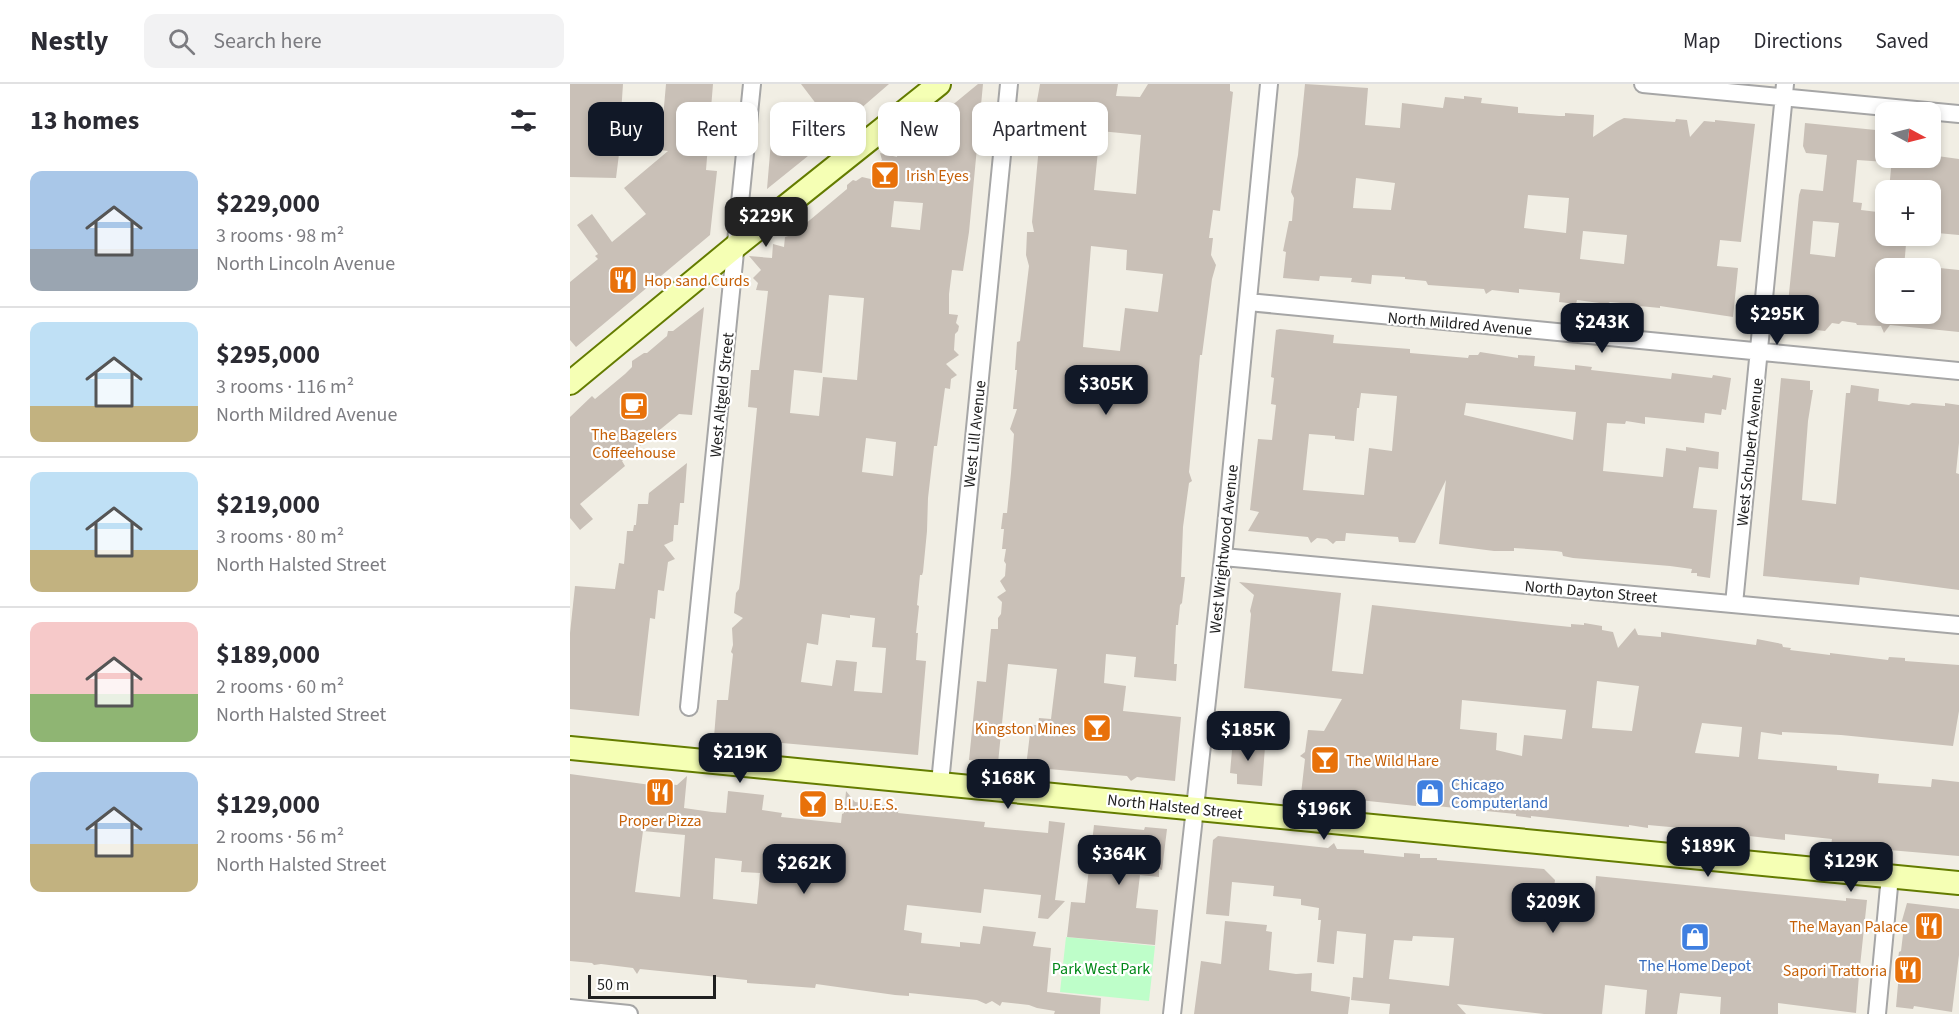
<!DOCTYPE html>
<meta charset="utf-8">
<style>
body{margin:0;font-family:"Source Sans 3",sans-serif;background:#f2f2f3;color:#2b2b33;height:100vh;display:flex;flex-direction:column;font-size:22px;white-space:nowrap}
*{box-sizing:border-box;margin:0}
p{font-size:20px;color:#7c7c81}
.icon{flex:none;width:33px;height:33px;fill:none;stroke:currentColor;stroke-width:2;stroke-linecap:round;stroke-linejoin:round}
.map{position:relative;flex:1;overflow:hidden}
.panel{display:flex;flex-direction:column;background:#fff;width:570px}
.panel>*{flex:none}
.banner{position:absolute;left:18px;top:18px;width:570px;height:54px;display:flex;gap:12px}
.needle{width:39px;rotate:97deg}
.fabs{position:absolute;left:1305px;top:18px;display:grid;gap:12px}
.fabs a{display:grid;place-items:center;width:66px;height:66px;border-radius:12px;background:#fff;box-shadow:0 3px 9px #0003;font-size:30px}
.scale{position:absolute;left:18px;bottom:15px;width:128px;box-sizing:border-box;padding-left:6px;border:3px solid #1f1f1f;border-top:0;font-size:16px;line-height:21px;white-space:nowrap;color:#1f1f1f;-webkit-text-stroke:4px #fff;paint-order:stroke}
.price{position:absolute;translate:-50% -51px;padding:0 14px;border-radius:12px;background:#111827;color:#fff;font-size:20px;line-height:39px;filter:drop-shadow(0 2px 3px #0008)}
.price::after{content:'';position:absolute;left:50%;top:36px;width:18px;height:14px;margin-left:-9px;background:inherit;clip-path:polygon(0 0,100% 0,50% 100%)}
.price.selected{background:#222;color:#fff}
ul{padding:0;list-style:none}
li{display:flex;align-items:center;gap:18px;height:150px;padding:0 30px}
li+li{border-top:2px solid #e1e1e2}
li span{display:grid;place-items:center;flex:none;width:168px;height:120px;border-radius:12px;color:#555}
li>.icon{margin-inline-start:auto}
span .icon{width:72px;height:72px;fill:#fffc;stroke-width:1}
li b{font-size:26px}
h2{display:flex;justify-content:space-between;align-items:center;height:72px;padding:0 30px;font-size:26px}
.pill{padding:0 21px;border-radius:12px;background:#fff;box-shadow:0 3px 9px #0003;font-size:21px;line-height:54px}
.pill.selected{background:#111827;color:#fff}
header{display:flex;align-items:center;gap:36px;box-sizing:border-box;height:84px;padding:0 30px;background:#fff;border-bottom:2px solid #e1e1e2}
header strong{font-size:28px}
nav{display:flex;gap:33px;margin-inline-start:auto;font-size:21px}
.search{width:420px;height:54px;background:#f2f2f3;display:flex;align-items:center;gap:15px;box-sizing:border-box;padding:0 21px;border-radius:12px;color:#7c7c81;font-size:22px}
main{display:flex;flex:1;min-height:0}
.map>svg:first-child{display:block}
.park{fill:#befec9}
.building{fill:#c9c0b7;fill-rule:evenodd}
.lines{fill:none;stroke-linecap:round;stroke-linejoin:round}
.minor-casing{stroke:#a6a6a6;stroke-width:20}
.secondary-casing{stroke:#647c00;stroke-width:26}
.minor{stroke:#fff;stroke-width:16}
.secondary{stroke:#f5ffb4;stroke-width:22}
.labels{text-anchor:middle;stroke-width:4.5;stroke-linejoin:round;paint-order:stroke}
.food-label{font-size:16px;fill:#c56008;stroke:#fff;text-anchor:start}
.street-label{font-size:16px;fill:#1f1f1f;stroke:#fff}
.shop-label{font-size:16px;fill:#366cbe;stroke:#fff;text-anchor:start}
.park-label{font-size:16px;fill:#028819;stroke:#fff}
</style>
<header>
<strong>Nestly</strong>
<div class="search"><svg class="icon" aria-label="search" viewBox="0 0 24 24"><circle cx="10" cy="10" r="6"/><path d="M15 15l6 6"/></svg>Search here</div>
<nav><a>Map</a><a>Directions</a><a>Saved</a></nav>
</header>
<main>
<section class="panel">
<h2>13 homes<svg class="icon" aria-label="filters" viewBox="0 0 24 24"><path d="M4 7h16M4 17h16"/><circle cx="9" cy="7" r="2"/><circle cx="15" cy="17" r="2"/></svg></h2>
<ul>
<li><span style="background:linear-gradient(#a9c7e8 65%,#9aa5b1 0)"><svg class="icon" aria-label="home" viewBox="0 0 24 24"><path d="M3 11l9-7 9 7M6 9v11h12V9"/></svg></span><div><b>$229,000</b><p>3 rooms · 98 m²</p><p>North Lincoln Avenue</p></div></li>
<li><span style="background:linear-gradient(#bfe0f5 70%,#c2b280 0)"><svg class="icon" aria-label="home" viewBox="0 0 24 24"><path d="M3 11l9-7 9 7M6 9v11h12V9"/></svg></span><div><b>$295,000</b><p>3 rooms · 116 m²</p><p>North Mildred Avenue</p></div></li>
<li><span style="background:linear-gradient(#bfe0f5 65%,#c2b280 0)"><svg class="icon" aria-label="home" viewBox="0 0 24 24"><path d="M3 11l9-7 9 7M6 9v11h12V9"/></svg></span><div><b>$219,000</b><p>3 rooms · 80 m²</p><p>North Halsted Street</p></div></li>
<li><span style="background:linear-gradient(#f6c9c9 60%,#8fb573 0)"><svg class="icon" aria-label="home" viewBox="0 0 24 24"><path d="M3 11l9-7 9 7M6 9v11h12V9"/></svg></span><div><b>$189,000</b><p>2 rooms · 60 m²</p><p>North Halsted Street</p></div></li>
<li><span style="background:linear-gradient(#a9c7e8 60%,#c2b280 0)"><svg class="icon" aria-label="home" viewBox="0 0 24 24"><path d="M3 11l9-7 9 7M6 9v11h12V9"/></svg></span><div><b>$129,000</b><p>2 rooms · 56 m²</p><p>North Halsted Street</p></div></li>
</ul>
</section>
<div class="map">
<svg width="1389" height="930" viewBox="0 0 1389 930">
<rect width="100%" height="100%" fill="#f1eee4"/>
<path class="park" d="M496,853l89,9 -6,55 -89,-9z"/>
<path class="building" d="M0,0h53l-2,30 42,4 3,-34h47l-7,86 11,1 -7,64 -134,112 -6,-7v-58l28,-23 -3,-3 3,-2 -21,-29 15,-11 20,28 34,-28 -22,-26 44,-37 -48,-5 -4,32 -46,-1z
M231,0h88l-52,45 2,2 -72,58 4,-48h7l22,-18 -2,-2 19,-16z
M408,0h5l-14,148 -6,39 -11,-1 -3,24v20l9,1 -2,8 3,3 -1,5 -3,3 -1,16 5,5 -13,9 11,11 -6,4 -1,10 -5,-1 -8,58h-3l-6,52 -1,33 -4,41 -1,3h-2l-3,30 2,1 -3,27h2l-2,27 10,1 -8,94 -204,-18 3,-37h11l5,-46 -2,-2 2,-7 -1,-17 11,-10 -9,-5 2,-20 3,-4 1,-7 17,-174 -9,-1 3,-37h8l9,-79 -12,-1 2,-7 -5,-5 8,-8 -12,-14 23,2 1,-14 11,3 1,-10 7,-2 55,-46v-4l6,-5 3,1 6,-4 13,3 2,-16 5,-4 -2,-7 17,4 2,-15 26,-15v-14l8,8zM324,117l29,2 -3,27 -29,-3zM259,211l35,3 -7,82 -34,-3 -4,39 -29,-3 4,-43 28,3zM296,354l30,4 -3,34 -31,-4zM252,530l28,4v-3l25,3 -3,29 14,1 -4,45 -28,-2 3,-29 -21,-2 -4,26 -31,-4 6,-39 11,2z
M470,0h78l-2,12 24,1 8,-13h82v7l3,1 -13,119 -7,-1 -4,28h4l-2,17 5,10 -4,14 -10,76h-2l-11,117 3,9 -3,2 -6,44 -2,50h4l-3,26 -2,2 -2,20h-2l-2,39h3l-1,17 -42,-4 2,-20 -30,-3 -2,29 22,3 -3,25 58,6 -6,64 -38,-4 -6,4 -4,-5 -101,-9 5,-42h7l1,-7 12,1 6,-50 -49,-5 -10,99 -29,-3 8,-79 9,1 5,-53h7v-11l3,-4 1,-12 -5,-5 9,-6 -6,-10 5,-5 1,-12 -2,-3 2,-12h-4l2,-20h-3l2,-16h4l4,-40 3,-39 -4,-5 7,-20h-4l4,-39h-2l2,-28 3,-1 9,-75 -3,-11 1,-23h7l-2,-10 10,-109 -7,-1zM530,47l41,4 -5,59 -42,-4zM521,162l36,4 -1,20 37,4 -5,38 -33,-4 -5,43 -37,-4z
M735,0l63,4 -3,37 35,3 2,-25 41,5 2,-11 19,2v-3l18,2 -1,5 37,4v6l41,3h6v-3l29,2 -1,22 23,-15 8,-4 51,4 1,-3 11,1 3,17 14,-16 11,1v-2l40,4 -14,118 -21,-2 -3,26 21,2 -5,49 -73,-11v2l-31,-3 -3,3 -5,-5 -11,-1 -3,2 -30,-4 -1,4 -17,-2 1,-9 -41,-4v4l-27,-3 -6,4 -2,-5 -56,-4 -2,-4 -21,-2v-2l-33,-2 -1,9 -20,-2 1,-4 -32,-2 -1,5 -36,-3 3,-26 -3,-1 6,-30h3l2,-23 -3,-6 7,-37zM786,94l39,5 -4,27 -38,-2zM958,111l41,3 -3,35 -42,-5zM1013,147l44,4 -3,29 -44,-5z
M1235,39l81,8v31l-29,-2 -4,42 9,1 -1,7 25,3v29l20,2 -2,24h-18v46h44v-47l29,3v62l-69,-7 -6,8 -3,-7 -24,-1 -1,-2 -14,-2 -3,3 -7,-1 -7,8 -35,-4 -4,-4 13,-128 2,-6 22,2 4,-36 -21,-2 -3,-7zM1243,137l26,2 -4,34 -25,-3z
M1360,71l29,4v76l-22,-2 3,-26 -10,-1v-16h-41l3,-32h38z
M134,223l-12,108 -13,-1 -57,47 3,5 -45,38 13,15 -13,11 -10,-12v-101l22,-21 3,3 30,-25 7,-7v-6l12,-8h3l20,-17 1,-5h5z
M710,245l54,6 -1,8 77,6v4l58,5 1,-3h9l2,-3 38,6v-3l17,1 -1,10 41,4v-5l17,2 -1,3 80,9 1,-6 40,5 1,-3 18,3 -5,32 -4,-1 -1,6 -16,-2 -1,10 -59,-6v7l-19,-3 -1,3 -18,-1 -4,48 60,6 3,-29 20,3v-4l33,5 -1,17 -19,-2 -6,41 24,2 -7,68 -13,-2v-3h-6l1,-4 -22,-3 -97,-8 -10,-2 -1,-4 -6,-1 -42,-3v3h-20l-55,-7 7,-64 -31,63 -16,-1 -1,-5 -52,-4 -1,8h-9l-3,3 -6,-5 -10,-1 -6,5 -3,-6 -60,-6 11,-19 -9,-2 8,-71 14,1 4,-35 -5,-1 3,-26 -3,-1 5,-47zM791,309l36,3 -5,55 -23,-3 -5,47 -61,-5 6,-56 26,2v3l19,2 3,-33h2zM896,319l110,9 -3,28 -109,-25z
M1211,294l29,3v9h3l-5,31 -6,79 34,4 10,-111h4l1,-8 28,4 -1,12 31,4 3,-2 33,3v-3l14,2v38l-3,30 3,1v116l-99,-13 -1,8 -96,-9z
M117,379l-3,40h-4l-2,22h-4l-1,16 -9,4 11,14 -7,3 -4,29 -6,-1 -3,29 -5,-1 -11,98 -69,-7v-76l5,-47 40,3 4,-26 5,1 3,-33h6l1,-6h2l2,-21h10l1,-11z
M669,498l102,11 -9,78 31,3 9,-69 179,20 20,2v-3l13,1v-2l18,3v4l11,2 5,16 17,-20 3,7 23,2v-5l95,13 1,-6 25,5 1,3 8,1 -1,2 40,5v-2l58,7 1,-3 16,1v3l54,4v46l-6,35 -112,-11 -59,-3v3l-21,-3 -3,27 79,7v4l42,4 -1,9 53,4 1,-8 27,3v74l-128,-11 1,-6 -47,-5v6l-115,-13 -22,-2v3l-19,-3v2l-98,-11v2l-15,-2v-2l-100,-10v2l-115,-12 4,-35 -5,-3 5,-4 3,-22 16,1 18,-32 -98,-11 7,-74 -1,-3 4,-16zM1027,597l42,5 -7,45 -40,-3zM892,616l104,10 -4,29 -38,-4 -2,21 -26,-6 1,-17 -37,-4zM1132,639l40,4 -3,30 -44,-4z
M663,655l26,2v6h6l-3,39 -25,-2v-10l-7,-1z
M0,690l81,11v-3l26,3 10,-9 -3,32 28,4 14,1 2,-22 36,4 -2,15 20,3 -1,4 60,6 1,-9 2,-1 2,-22 9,11 44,5 -1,6 87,9 -1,5 64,6 1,-12 16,2 -10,77 10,1 -17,18 -10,-1 3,-23 -57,-6 -3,24 -74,-8 -3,25 18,3 -1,10 30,3 9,1v-5l20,2 3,-18 53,6 -3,14 18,2 -4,44 54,6 -1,16h-46l1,-3 -18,-3 -8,-3 -27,-3 -2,4 -8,-5 -6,3 -9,-4 -68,-7v3l-14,-1 -79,-11 -1,4 -68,-5v-3l-107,-11 -3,5 -4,-6 -32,-4 -7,1 -2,-2 -22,-2zM73,747l42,4 -5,62 -45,-5zM145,774l27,3 -1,11 19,1 -3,31 -44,-5z
M524,741l50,5 1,-3 22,2 -5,41 -3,-1v8l-19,-2 -4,33 22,2 -3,35 -88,-8 4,-35 14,1z
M648,752l110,12 6,-5 3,6 27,1v3l40,4v-4l16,1v4h17v2l107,9 11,11 -1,7 41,4 1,-15 250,25v-3l21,2 -7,66 9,5 -10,4 -3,38 -78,-10v11h-58l1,-17 -41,-4 -3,21h-32l2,-24 -42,-5 -3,29h-58l-87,-10 9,10h-77l1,-10 -39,-4 2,-23 10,1 3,-44 -29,-3 -3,33 -17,-2 4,-42h-3l1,-12 -18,-3v-6l-28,-3 1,-10 -42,-4 -3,34 -23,-2 7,-74zM843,852l41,2 -5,48 -60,-7 5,-39 18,1z
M1337,819l52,6v46l-7,57 -38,-6 -1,3 -17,-2 4,-45 -2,-3 1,-7 2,-1 3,-25 -3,-2z
M655,837l42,4 -1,6 6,1 -3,38 27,4 16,-1 -1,18 39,6 -2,17h-154l7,-53 20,3z"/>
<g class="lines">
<g class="minor-casing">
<path id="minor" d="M1073,0l316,30
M678,218l711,69
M653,473l736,68
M1164,520l51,-520
M119,623l63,-623
M370,699l69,-699
M0,924l59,6
M602,930l51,-457 46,-473
M1307,930l13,-138"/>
</g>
<g class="secondary-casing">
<path id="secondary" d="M0,299l166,-137 203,-162
M0,664l1389,135"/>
</g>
<use href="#minor" class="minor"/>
<use href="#secondary" class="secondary"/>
</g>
<defs>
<g id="bar-square" transform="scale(1.5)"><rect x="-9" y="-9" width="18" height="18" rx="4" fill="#e8710a" stroke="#fff"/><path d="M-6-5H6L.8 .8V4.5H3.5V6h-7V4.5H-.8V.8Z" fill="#fff"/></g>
<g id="restaurant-square" transform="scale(1.5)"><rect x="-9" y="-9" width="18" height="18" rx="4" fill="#e8710a" stroke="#fff"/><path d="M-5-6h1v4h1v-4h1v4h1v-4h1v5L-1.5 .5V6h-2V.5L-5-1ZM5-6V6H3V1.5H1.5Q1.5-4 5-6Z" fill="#fff"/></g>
<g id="cafe-square" transform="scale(1.5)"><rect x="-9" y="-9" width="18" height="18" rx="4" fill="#e8710a" stroke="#fff"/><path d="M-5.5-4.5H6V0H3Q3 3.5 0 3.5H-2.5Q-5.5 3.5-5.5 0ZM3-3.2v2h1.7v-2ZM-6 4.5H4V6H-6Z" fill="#fff"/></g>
<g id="shop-square" transform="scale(1.5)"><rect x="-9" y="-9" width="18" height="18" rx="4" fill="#3f7fe0" stroke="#fff"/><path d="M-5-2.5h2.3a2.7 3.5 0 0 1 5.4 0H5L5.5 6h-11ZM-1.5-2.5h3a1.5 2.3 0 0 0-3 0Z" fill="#fff"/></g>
</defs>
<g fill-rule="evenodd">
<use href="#bar-square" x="315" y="91"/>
<use href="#restaurant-square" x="53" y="196"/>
<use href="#cafe-square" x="64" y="322"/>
<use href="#bar-square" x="527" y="644"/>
<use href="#bar-square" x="755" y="676"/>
<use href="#restaurant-square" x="90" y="708"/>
<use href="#shop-square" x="860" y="709"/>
<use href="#bar-square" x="243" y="720"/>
<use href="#restaurant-square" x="1359" y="842"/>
<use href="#shop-square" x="1125" y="853"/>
<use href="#restaurant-square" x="1338" y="886"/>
</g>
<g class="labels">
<g class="food-label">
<text x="336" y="97">Irish Eyes</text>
<text x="74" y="202">Hop sand Curds</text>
<text x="64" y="356" text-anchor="middle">The Bagelers<tspan x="64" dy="18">Coffeehouse</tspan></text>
<text x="506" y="650" text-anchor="end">Kingston Mines</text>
<text x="776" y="682">The Wild Hare</text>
<text x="264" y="726">B.L.U.E.S.</text>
<text x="90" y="742" text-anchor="middle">Proper Pizza</text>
<text x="1338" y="848" text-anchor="end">The Mayan Palace</text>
<text x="1317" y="892" text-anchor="end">Sapori Trattoria</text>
</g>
<g class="street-label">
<text transform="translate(890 239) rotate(5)" y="6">North Mildred Avenue</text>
<text transform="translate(151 311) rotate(-84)" y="6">West Altgeld Street</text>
<text transform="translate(404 350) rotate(-84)" y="6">West Lill Avenue</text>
<text transform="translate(1179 368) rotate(-84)" y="6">West Schubert Avenue</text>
<text transform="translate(653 465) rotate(-84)" y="6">West Wrightwood Avenue</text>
<text transform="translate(1021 507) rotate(5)" y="6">North Dayton Street</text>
<text transform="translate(605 722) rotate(6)" y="6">North Halsted Street</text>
</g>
<g class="shop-label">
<text x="881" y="706">Chicago<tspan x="881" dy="18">Computerland</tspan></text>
<text x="1125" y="887" text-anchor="middle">The Home Depot</text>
</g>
<g class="park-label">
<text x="531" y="890">Park West Park</text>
</g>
</g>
</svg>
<div class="fabs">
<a><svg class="needle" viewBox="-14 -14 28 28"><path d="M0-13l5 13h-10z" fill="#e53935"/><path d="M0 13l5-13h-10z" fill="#7c7c81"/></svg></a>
<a>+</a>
<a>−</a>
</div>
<div class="scale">50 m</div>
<b class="price selected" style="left:196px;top:164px">$229K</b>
<b class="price" style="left:1207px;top:262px">$295K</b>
<b class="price" style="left:1032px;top:270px">$243K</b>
<b class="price" style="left:536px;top:332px">$305K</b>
<b class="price" style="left:678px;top:678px">$185K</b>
<b class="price" style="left:170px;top:700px">$219K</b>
<b class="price" style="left:438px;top:726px">$168K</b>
<b class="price" style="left:754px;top:757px">$196K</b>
<b class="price" style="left:1138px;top:794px">$189K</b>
<b class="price" style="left:549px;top:802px">$364K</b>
<b class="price" style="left:1281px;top:809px">$129K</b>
<b class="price" style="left:234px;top:811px">$262K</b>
<b class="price" style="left:983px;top:850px">$209K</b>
<div class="banner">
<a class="pill selected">Buy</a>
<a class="pill">Rent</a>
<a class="pill">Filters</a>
<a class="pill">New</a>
<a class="pill">Apartment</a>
</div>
</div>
</main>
